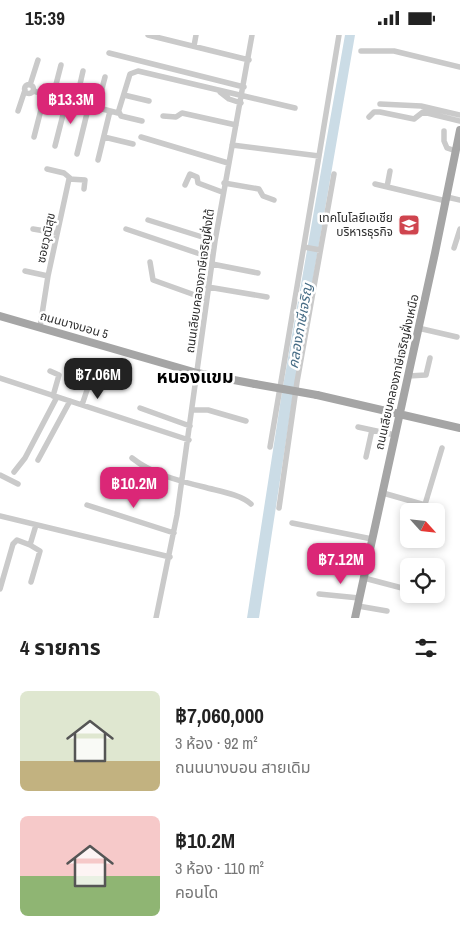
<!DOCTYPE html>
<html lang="th">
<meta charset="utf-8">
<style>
body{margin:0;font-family:"Archivo Narrow","Noto Sans Thai",sans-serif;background:#f2f2f2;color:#222;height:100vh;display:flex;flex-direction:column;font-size:19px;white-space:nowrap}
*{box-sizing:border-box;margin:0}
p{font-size:16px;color:#767676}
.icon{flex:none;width:28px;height:28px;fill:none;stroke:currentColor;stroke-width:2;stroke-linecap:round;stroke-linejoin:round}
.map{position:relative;height:583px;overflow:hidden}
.drawer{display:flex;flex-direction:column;background:#fff;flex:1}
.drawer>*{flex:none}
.needle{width:32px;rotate:117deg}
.tools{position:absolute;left:400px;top:468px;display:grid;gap:10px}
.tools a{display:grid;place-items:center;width:45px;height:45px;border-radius:8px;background:#fff;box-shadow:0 2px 8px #0003;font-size:25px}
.price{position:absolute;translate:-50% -42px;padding:0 11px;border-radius:10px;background:#db2777;color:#fff;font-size:16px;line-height:32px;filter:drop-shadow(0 1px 2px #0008)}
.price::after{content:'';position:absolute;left:50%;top:30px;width:15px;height:11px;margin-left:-8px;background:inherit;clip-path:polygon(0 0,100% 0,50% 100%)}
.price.selected{background:#222;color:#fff}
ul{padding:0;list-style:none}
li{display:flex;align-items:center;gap:15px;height:125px;padding:0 20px}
li span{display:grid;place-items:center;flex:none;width:140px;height:100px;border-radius:8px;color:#555}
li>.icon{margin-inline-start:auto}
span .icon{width:60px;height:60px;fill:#fffc;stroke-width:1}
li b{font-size:21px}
h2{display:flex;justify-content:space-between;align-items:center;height:60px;padding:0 20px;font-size:21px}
.status{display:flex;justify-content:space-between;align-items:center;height:35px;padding:0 25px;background:#fff;direction:ltr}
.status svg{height:14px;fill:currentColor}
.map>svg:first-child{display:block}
.water{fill:#cbdce6}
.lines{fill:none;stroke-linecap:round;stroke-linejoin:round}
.minor{stroke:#cacaca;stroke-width:5.5}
.major{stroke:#a5a5a5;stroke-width:8}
.major-bridge{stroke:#a5a5a5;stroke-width:8}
.labels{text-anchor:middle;stroke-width:5;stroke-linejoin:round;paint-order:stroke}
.poi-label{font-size:12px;fill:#2d2d2d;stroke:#fff;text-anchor:end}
.street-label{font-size:12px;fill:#2d2d2d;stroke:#fff}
.water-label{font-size:14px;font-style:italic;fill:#466c85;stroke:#fff}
.district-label{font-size:18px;font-weight:bold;fill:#000;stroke:#fff}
</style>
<div class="status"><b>15:39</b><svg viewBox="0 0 49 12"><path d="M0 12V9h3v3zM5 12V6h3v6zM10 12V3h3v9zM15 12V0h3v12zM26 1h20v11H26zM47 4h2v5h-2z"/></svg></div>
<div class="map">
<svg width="460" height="583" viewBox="0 0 460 583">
<rect width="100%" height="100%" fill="#fff"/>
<path class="water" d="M345,0h10l-62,360 -34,223h-12l35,-226z"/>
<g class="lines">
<path class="minor" d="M148,0l101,25
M194,11l2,-11
M361,16h33l66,16
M109,18l135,34
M24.5 54a4.5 4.5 0 1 1 9 0a4.5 4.5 0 1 1-9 0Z
M30,50l8,-25
M33,56l85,22 12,-39 8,-3 157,37
M220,57l9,7 12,4
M124,60l25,6
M53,61l8,-31
M76,67l7,-31
M380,69l41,2 39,9
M97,73l8,-31
M18,76l7,-21
M119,77l2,4 21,5
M163,81l13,1 6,-4 54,12
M369,82l5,-5h6l34,7 9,-7 37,9
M444,96v10l3,7 9,3
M34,102l11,-43
M104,102l29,7
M141,102l87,26
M232,110l87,11 20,-121
M55,111l12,-47
M77,119l12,-49
M98,125l12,-49
M47,134l17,4 6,5
M224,148l35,6 4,7 11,4
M375,149l71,17
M185,150l5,-11 7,3 1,6 24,9
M387,152l3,-16
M447,162l13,3
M148,185l67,21
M33,194l24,4
M126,194l86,29
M304,212l16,3
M454,213l6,-19
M150,227l3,18 53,19
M212,229l46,9
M25,236l23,5
M208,252l59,10
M40,292l8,-51 21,-97 16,1 -1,9
M418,293l39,9
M50,336l9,4 -6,21
M408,341l18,-1 4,-17
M0,343l189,62
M82,370l12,-36
M140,373l50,18
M193,375h15l38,11
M358,392l37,8
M270,412l49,-291
M366,422l6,-27
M132,423c20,16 47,23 72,29 14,4 36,7 47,17
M38,425l32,-59
M14,437l11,-14 32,-61
M0,440l18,9
M383,458l42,12
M87,470l87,28
M279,473l18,-126 37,-208
M423,476l19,-63
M0,481l170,41
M292,488l80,16
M30,510l10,6 -9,31
M310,523l55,15
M364,543l38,10 7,-1
M0,554l13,-45 4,-4 13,5 6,-20
M319,559l40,4
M358,571l29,5
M156,583l21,-103 38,-274 37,-206"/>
<path class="major" d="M0,281l197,57 58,11
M317,360l143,33
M355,583l80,-365 25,-123"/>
<path class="major-bridge" d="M255,349l62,11"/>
</g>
<defs>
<g id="university-square" transform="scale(1.125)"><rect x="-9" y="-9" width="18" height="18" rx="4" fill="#cf444e" stroke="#fff"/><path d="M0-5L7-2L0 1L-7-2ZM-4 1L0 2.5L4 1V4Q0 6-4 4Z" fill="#fff"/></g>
</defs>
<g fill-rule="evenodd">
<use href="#university-square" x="409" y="190"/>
</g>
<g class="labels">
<g class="poi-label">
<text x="393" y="187">เทคโนโลยีเอเชีย<tspan x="393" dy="14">บริหารธุรกิจ</tspan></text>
</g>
<g class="street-label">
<text transform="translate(46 203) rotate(-78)" y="4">ซอยวุฒิสุข</text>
<text transform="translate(200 246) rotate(-82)" y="4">ถนนเลียบคลองภาษีเจริญฝั่งใต้</text>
<text transform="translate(74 290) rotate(16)" y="4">ถนนบางบอน 5</text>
<text transform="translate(397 337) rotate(-77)" y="4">ถนนเลียบคลองภาษีเจริญฝั่งเหนือ</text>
</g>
<g class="water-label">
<text transform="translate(300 291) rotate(-80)" y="5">คลองภาษีเจริญ</text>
</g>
<g class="district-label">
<text x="195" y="348">หนองแขม</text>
</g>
</g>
</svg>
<div class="tools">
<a><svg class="needle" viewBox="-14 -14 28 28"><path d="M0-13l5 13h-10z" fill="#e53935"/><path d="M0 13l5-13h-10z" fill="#767676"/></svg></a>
<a><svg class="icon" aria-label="locate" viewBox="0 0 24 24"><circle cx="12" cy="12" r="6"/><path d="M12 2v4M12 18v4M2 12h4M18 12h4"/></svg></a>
</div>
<b class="price" style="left:71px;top:90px">฿13.3M</b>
<b class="price selected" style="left:98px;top:365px">฿7.06M</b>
<b class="price" style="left:134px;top:474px">฿10.2M</b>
<b class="price" style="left:341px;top:550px">฿7.12M</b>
</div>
<section class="drawer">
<h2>4 รายการ<svg class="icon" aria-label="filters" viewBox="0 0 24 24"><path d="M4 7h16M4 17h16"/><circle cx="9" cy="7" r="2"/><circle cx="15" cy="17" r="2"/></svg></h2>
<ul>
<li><span style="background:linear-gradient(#dfe7d0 70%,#c2b280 0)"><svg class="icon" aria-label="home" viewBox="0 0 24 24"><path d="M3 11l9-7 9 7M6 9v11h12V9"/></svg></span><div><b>฿7,060,000</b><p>3 ห้อง · 92 m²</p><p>ถนนบางบอน สายเดิม</p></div></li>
<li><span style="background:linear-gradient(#f6c9c9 60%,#8fb573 0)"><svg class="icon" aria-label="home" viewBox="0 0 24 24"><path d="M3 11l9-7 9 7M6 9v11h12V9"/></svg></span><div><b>฿10.2M</b><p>3 ห้อง · 110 m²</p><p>คอนโด</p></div></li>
</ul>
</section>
